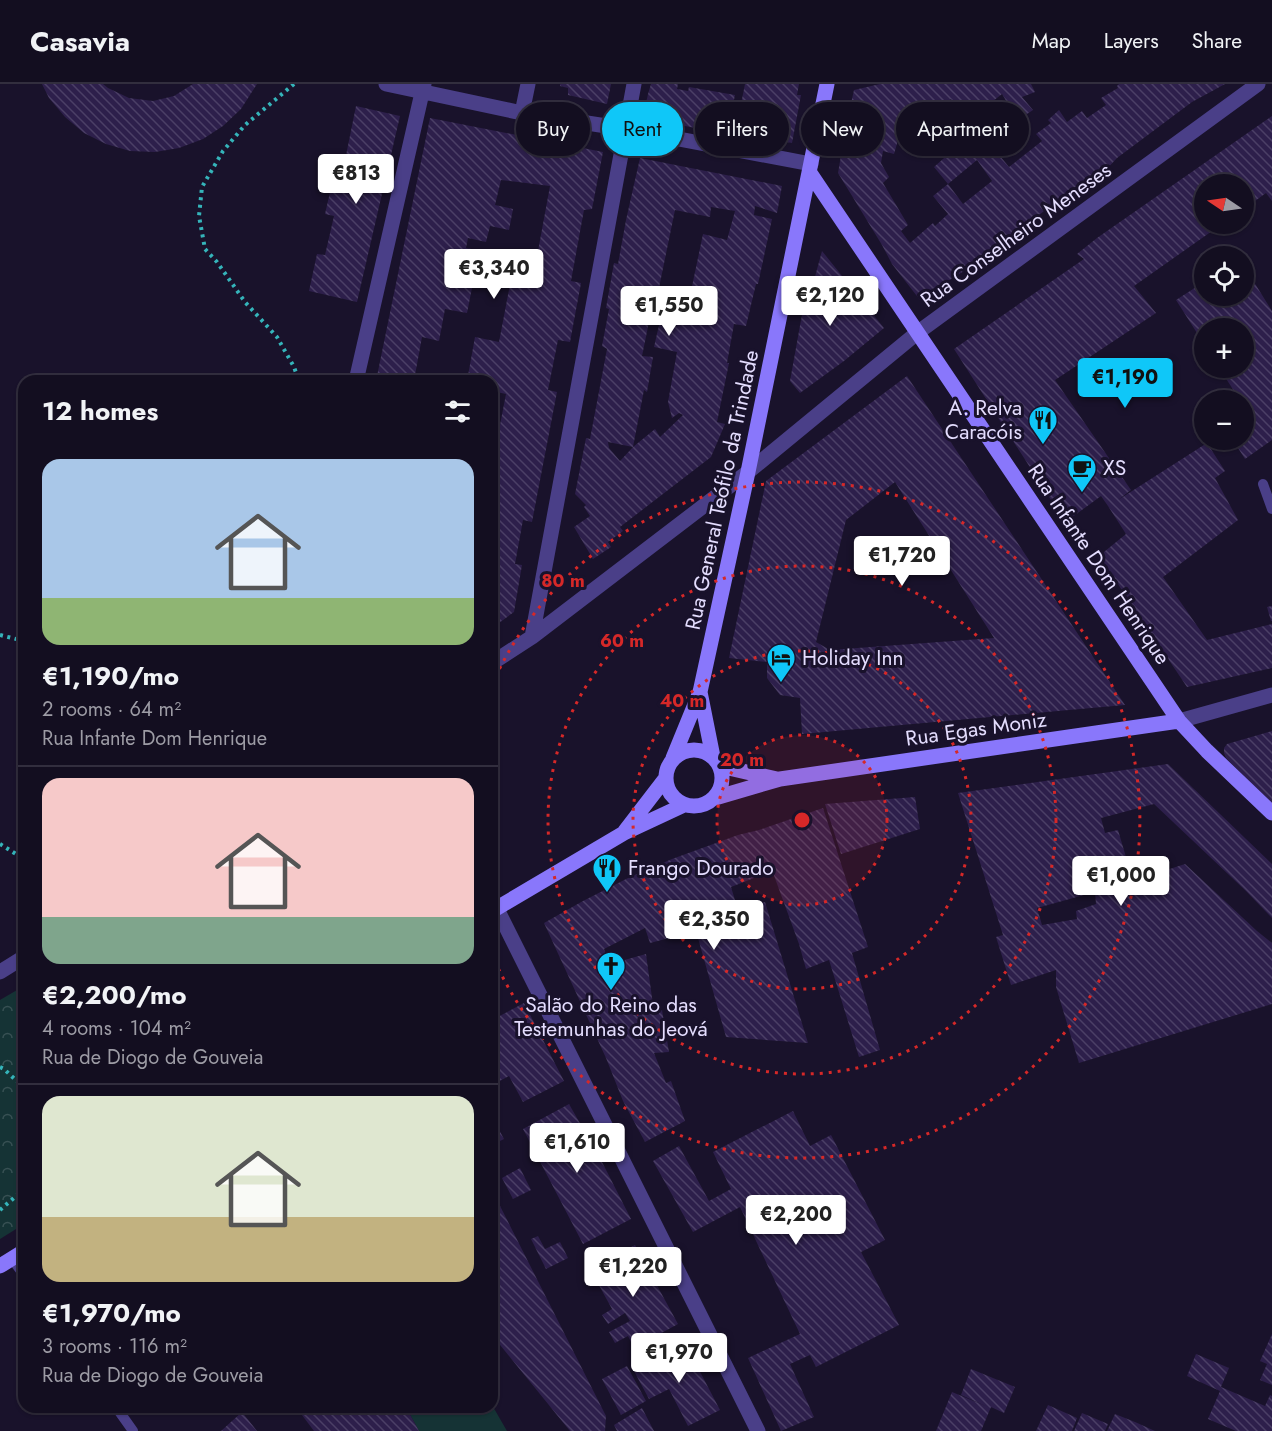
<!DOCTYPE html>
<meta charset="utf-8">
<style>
body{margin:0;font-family:Jost,sans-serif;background:#1c1729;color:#f1f3f6;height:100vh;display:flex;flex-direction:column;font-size:22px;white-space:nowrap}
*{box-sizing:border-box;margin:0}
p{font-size:20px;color:#9d9ca5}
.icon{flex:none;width:33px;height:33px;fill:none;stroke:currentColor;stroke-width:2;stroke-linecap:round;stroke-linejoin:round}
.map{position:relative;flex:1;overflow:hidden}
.drawer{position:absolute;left:18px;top:291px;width:480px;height:1038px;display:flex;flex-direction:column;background:#130e20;border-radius:18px;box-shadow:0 2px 4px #0004,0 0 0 2px #322e3e}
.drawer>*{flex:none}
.banner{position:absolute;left:516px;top:18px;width:570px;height:54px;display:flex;gap:12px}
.needle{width:39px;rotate:283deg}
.fabs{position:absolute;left:1194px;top:90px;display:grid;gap:12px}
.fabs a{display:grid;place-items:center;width:60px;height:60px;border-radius:50%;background:#130e20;box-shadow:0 2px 4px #0004,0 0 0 2px #322e3e;font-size:30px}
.price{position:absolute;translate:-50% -51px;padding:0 14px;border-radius:6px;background:#fff;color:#222;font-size:20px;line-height:39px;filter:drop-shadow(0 2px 3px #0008)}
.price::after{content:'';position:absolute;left:50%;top:36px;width:18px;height:14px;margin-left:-9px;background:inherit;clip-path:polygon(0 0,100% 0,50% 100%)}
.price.current{background:#0fc7f8;color:#111}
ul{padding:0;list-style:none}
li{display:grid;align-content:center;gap:12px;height:318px;padding:0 24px}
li+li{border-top:2px solid #322e3e}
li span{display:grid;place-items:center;height:186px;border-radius:18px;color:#555}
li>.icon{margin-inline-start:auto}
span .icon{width:108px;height:108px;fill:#fffc;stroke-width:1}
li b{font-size:26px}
h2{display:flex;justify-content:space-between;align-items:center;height:72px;padding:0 24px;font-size:26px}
.tag{padding:0 21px;border-radius:27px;background:#130e20;box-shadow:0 2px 4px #0004,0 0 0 2px #322e3e;font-size:21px;line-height:54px}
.tag.current{background:#0fc7f8;color:#111}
header{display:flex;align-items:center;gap:36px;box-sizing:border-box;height:84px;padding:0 30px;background:#130e20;border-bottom:2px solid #322e3e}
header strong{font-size:28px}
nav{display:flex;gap:33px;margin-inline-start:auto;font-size:21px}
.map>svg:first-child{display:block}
.park{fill:url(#park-crowns)}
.pitch{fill:#153335}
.building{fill:url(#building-back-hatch);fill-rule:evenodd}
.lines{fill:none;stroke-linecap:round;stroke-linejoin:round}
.path{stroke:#35b4ba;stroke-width:4;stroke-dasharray:3 4.5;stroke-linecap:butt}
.service{stroke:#4a3f88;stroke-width:10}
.pedestrian{stroke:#4a3f88;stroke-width:15}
.minor{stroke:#4a3f88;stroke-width:15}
.secondary{stroke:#8977fb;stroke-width:15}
.ring{fill:none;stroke:#d62828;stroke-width:3;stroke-dasharray:3 6}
.labels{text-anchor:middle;stroke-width:6;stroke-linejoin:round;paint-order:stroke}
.street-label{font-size:21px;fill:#e4ddfe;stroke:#19122b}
.poi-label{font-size:21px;fill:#e4ddfe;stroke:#19122b;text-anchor:start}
.centre{fill:#d62828;stroke:#19122b;stroke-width:3}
.ring-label{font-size:18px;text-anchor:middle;font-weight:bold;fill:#d62828;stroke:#19122b;stroke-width:6;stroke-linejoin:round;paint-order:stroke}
</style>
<header>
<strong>Casavia</strong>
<nav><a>Map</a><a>Layers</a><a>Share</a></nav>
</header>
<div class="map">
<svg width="1272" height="1347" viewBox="0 0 1272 1347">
<defs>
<pattern id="park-crowns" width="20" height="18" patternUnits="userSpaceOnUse" patternTransform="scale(1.5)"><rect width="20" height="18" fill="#153335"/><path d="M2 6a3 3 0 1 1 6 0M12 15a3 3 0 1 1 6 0" fill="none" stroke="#375053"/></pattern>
<pattern id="building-back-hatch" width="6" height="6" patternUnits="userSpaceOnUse" patternTransform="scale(1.5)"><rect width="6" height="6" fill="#2d1f4b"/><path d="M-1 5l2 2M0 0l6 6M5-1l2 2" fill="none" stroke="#4b3f66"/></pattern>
</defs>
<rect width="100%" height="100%" fill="#19122b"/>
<path class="park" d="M24,902v238l-24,15v-239z"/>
<path class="pitch" d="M492,1321l15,26h-88l-13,-24h86z"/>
<path class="building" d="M42,0h61l5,4 21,10 24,3 21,-5 19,-12h64l-16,25 -18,17 -20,13 -24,9 -24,4 -25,-1 -24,-7 -22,-11 -19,-16 -16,-19z
M560,0h51l-4,20 -39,-9v-7l-8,-2z
M651,0h27l-1,5 11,2 1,-4 46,8 -8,39 -84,-16 5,-24z
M745,0h54l-2,11h4l-9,48 -48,-9 5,-29 -8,-1z
M880,0h151l4,8 -13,5 11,13 -15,10 -16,-26 -37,29 -14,-24 -13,12 -21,15 -14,-3 -9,31 -11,-3 -2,12 8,14 -6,6 25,42 -7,6 9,12 23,-20 2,3 13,-12 -15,-18 15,-12 15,20 29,-23 -15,-21 -29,24 -14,-17 28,-25 4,5 16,-13 27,33 33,-26 -6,-7 15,-11 -3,-3 11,-10 8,12 15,-11 5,7 19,-13 -5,-7 17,-10 -1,-2 2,-2h106l-33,18 -75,56 -13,14 -1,-3 -12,9 -17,10 -79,61 -26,19 -26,16 -19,19 -4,-3 -28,-36 -10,-19 -44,-72 8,-47 8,-36z
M356,22l44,10 -43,186 -48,-11 8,-37 8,1 9,-39 -9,-2 8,-35 8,1z
M1272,32v85l-6,-8 -22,16v-25h-40v40h18l-88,62 22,27 -101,67 76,110 -13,10 89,-57 18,28 -10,7 23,42 -75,57 44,63 65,-16v44l-85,19 -88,-131 27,-22 -18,-28 -7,-10 -30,22 -14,-22 -6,4 -97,-151 130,-90 -7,-5 20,-16z
M430,34l173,34 -11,57 -8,1 -13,71 10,2 -11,59 -12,-2 -10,50 9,2 -25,130 -9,-2 -8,44 7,1 -8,47 -22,16v-162l14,-72 -14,-3v-10h-25l8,-44 24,5 13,-68 21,4 17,-92 -49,-6 -6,25 18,4 -4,21 -19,-4 -4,16 -18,-4 -2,10 30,6 -5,23 -16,-4 -8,40 -22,-4 -6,32 -17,-4 -7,38 15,3 -1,3h-53z
M640,74l142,28 -5,27 -22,-7 -1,9 18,4 -14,65h-2l-10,42 -12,-2 -7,39h2l-12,59 8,2 -14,33 -91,70 3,4 -15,11 3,5 -18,12 -19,-32 16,-11 -6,-9 2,-2 -11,-11 11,-56 4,1 17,-90 -5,-3 7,-37 -3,-1 8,-45 4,1 8,-44zM711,123l24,4 -8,29 -24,-6 -17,81 -24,-3 -8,35 23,5 -9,50 4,16 7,-5 4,2 -23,22 -5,-8 -22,18 -13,14 -11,-13 -1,-6 25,5 11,-57 3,2 6,-35 -11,-1 8,-39h3l22,-107 35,7z
M822,167l62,77 -40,33 -44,32 -10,-12 13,-72 4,-3z
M1244,182l28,45v129l-27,19 -12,-19h11v-40h-4l-21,-32h25v-40h-40v16l-28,-44 28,-18v14h40z
M907,292l218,329 -323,29 -2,-36 -20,-3 -13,-17v-16l-38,-4 37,-177zM895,398l99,156 -164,12 -14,-8 30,-122z
M1272,522v15h-1l-4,-14z
M1272,647v74l-46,-47 -2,-5v-5l3,-4z
M1168,680l104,100v54l-26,-27 -92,-87 -53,14 4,15 13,-3 15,51 52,-17 72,67 15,12v61l-193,59 -23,-76v-17l-45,15 -15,-48 7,-2 -45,-142zM1095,808l1,12 -20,7 1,8 -35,6 -5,-17z
M915,713l5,32 -79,25 -16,-50z
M823,724l45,139 -16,6 28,97 -21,7 -30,-97 -23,9 -7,-25 -27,-74 -18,7v1l-23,9 7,23 27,-8 43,141 -82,-6 -30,-106 -46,12 -5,-15 -41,21 6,15 36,-10 8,58 8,-2 7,42 -15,1 12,30 5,-2 14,40 -40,21 -22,-41 -17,-43 -62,-135 39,-22 47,-24 42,-18 66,-24 21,-5z
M524,919l40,78 -41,21 -14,-26 -15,8 -2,-4v-60z
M569,1020l33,58 29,57 -48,25 -60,-115z
M793,1027l17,35 21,-11 54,105 -24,12 38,73 -83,42 -6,-12 -20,9 24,53 -33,14 -33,-73 52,-24 -60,-127 -47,25 -40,-71 26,-15 30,55 22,-12 -18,-37z
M497,1042l7,13 -12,6v-16z
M520,1084l11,22 -18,9 -11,-21z
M492,1106l114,226 -1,15h-35l-78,-96z
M538,1152l7,13 15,-7 8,16 -22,11 -15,-30z
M635,1161l43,79 -44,24 -6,-12 -13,7 -6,-11 21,-11 -5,-8 -17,11 -6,-9 10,-6 -22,-40z
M1272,1250v51l-12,-5 7,-16 -7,-3z
M685,1259l35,67 -32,16 -19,-37 -20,10 -15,-28z
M1196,1270l33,14 -8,19 44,19 5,-11 2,1v35h-36l-28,-12 12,-28 -33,-15z
M627,1282l19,35 -25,14 -19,-36z
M971,1285l44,18 -11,26 -13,-6 -10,24h-45l16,-39 36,15 -27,-12z
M1048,1321l29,13 -5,13h-36z
M296,1323h110l13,24h-105z
M642,1324l12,23h-37l-3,-6z
M242,1328l15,19h-36z
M1082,1329l26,11 -3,7h-31z
M1115,1330l20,8 20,9h-48z"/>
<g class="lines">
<path class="path" d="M294,0l-49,41 -22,26 -21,36 -3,29 6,33 12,13 28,40 32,35 17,30 5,14
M0,551l24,6
M0,760l24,15
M0,983l4,2 20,19
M0,1126l22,-19 2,-3"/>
<path class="service" d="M1263,400l9,25
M12,1175l12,16
M116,1323l17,24"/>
<path class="pedestrian" d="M522,29l6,-29"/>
<path class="minor" d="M386,0l136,29 104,16 185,35
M356,297l68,-297
M532,553l102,-553
M492,579l40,-26 216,-165 169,-139 341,-249
M1179,637l93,-26
M492,815l266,532
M0,888l24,-15"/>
<path class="secondary" d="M810,89l369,548 28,30 65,62
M700,608l13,65
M666 694a28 28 0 1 1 56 0a28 28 0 1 1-56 0Z
M673,674l27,-66 48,-220 79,-388
M720,682l57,13
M715,714l65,-19 399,-58
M625,747l40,-52
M492,827l132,-78 60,-28
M0,1182l24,-15"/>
</g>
<circle cx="802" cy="736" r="85" fill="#d62828" fill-opacity=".12"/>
<g class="ring">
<circle cx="802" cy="736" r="85"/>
<circle cx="802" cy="736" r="169"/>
<circle cx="802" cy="736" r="254"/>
<path d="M492 601A338 338 0 1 1 492 871"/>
</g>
<defs>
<g id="restaurant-pin" transform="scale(1.5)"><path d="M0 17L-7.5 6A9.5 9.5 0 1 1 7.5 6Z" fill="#0fc7f8" stroke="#19122b"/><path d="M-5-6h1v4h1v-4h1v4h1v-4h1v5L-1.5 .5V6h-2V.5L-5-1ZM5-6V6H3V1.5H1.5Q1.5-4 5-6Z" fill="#111"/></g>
<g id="cafe-pin" transform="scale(1.5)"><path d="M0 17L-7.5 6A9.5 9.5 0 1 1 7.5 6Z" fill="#0fc7f8" stroke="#19122b"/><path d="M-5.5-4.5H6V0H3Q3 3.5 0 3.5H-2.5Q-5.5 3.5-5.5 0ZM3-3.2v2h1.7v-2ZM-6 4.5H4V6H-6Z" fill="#111"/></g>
<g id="hotel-pin" transform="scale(1.5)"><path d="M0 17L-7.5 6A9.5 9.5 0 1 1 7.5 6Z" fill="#0fc7f8" stroke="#19122b"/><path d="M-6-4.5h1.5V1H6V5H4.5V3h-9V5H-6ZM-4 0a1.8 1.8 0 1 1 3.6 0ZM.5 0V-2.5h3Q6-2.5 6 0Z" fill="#111"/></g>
<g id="church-pin" transform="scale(1.5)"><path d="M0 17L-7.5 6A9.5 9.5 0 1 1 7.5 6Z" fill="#0fc7f8" stroke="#19122b"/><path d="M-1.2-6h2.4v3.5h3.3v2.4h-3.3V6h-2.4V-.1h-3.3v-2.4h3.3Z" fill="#111"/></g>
</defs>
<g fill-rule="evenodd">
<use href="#restaurant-pin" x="1043" y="336"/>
<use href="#cafe-pin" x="1082" y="384"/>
<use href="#hotel-pin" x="781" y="574"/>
<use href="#restaurant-pin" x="607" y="784"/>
<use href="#church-pin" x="611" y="882"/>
</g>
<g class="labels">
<g class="street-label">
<text transform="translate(1016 151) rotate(-36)" y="7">Rua Conselheiro Meneses</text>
<text transform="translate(722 406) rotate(-78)" y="7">Rua General Teófilo da Trindade</text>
<text transform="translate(1099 480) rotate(56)" y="7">Rua Infante Dom Henrique</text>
<text transform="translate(976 645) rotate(-8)" y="7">Rua Egas Moniz</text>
</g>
<g class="poi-label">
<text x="1022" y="331" text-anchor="end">A. Relva<tspan x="1022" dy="24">Caracóis</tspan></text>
<text x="1103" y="391">XS</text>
<text x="802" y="581">Holiday Inn</text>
<text x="628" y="791">Frango Dourado</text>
<text x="611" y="928" text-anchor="middle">Salão do Reino das<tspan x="611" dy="24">Testemunhas do Jeová</tspan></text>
</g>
</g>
<circle cx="802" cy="736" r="9" class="centre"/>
<g class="ring-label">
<text x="563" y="503">80 m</text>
<text x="622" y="563">60 m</text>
<text x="682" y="623">40 m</text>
<text x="742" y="682">20 m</text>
</g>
</svg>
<div class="fabs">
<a><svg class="needle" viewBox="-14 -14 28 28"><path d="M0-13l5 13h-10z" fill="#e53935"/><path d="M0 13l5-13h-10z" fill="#9d9ca5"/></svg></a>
<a><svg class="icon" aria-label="locate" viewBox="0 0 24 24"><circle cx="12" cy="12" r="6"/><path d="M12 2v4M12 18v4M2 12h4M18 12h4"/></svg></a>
<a>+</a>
<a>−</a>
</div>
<b class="price" style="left:356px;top:121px">€813</b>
<b class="price" style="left:494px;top:216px">€3,340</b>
<b class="price" style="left:830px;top:243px">€2,120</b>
<b class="price" style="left:669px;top:253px">€1,550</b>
<b class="price current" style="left:1125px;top:325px">€1,190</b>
<b class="price" style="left:902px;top:503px">€1,720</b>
<b class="price" style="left:1121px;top:823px">€1,000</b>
<b class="price" style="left:714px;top:867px">€2,350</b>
<b class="price" style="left:577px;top:1090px">€1,610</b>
<b class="price" style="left:796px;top:1162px">€2,200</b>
<b class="price" style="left:633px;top:1214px">€1,220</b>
<b class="price" style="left:679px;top:1300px">€1,970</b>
<div class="banner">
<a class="tag">Buy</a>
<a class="tag current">Rent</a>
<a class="tag">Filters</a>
<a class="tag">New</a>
<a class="tag">Apartment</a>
</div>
<section class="drawer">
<h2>12 homes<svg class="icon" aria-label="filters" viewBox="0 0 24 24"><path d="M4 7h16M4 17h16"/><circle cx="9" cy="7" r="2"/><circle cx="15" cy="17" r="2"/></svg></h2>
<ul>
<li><span style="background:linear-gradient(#a9c7e8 75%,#8fb573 0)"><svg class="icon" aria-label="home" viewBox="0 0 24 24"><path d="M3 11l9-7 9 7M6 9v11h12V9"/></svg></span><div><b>€1,190/mo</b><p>2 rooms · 64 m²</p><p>Rua Infante Dom Henrique</p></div></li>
<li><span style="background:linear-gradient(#f6c9c9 75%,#7fa58c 0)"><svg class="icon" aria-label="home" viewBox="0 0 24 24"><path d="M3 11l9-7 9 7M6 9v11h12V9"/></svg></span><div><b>€2,200/mo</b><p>4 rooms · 104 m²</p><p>Rua de Diogo de Gouveia</p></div></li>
<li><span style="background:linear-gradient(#dfe7d0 65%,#c2b280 0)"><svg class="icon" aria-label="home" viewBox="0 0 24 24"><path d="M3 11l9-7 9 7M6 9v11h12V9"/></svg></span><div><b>€1,970/mo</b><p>3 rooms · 116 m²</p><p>Rua de Diogo de Gouveia</p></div></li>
</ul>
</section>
</div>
